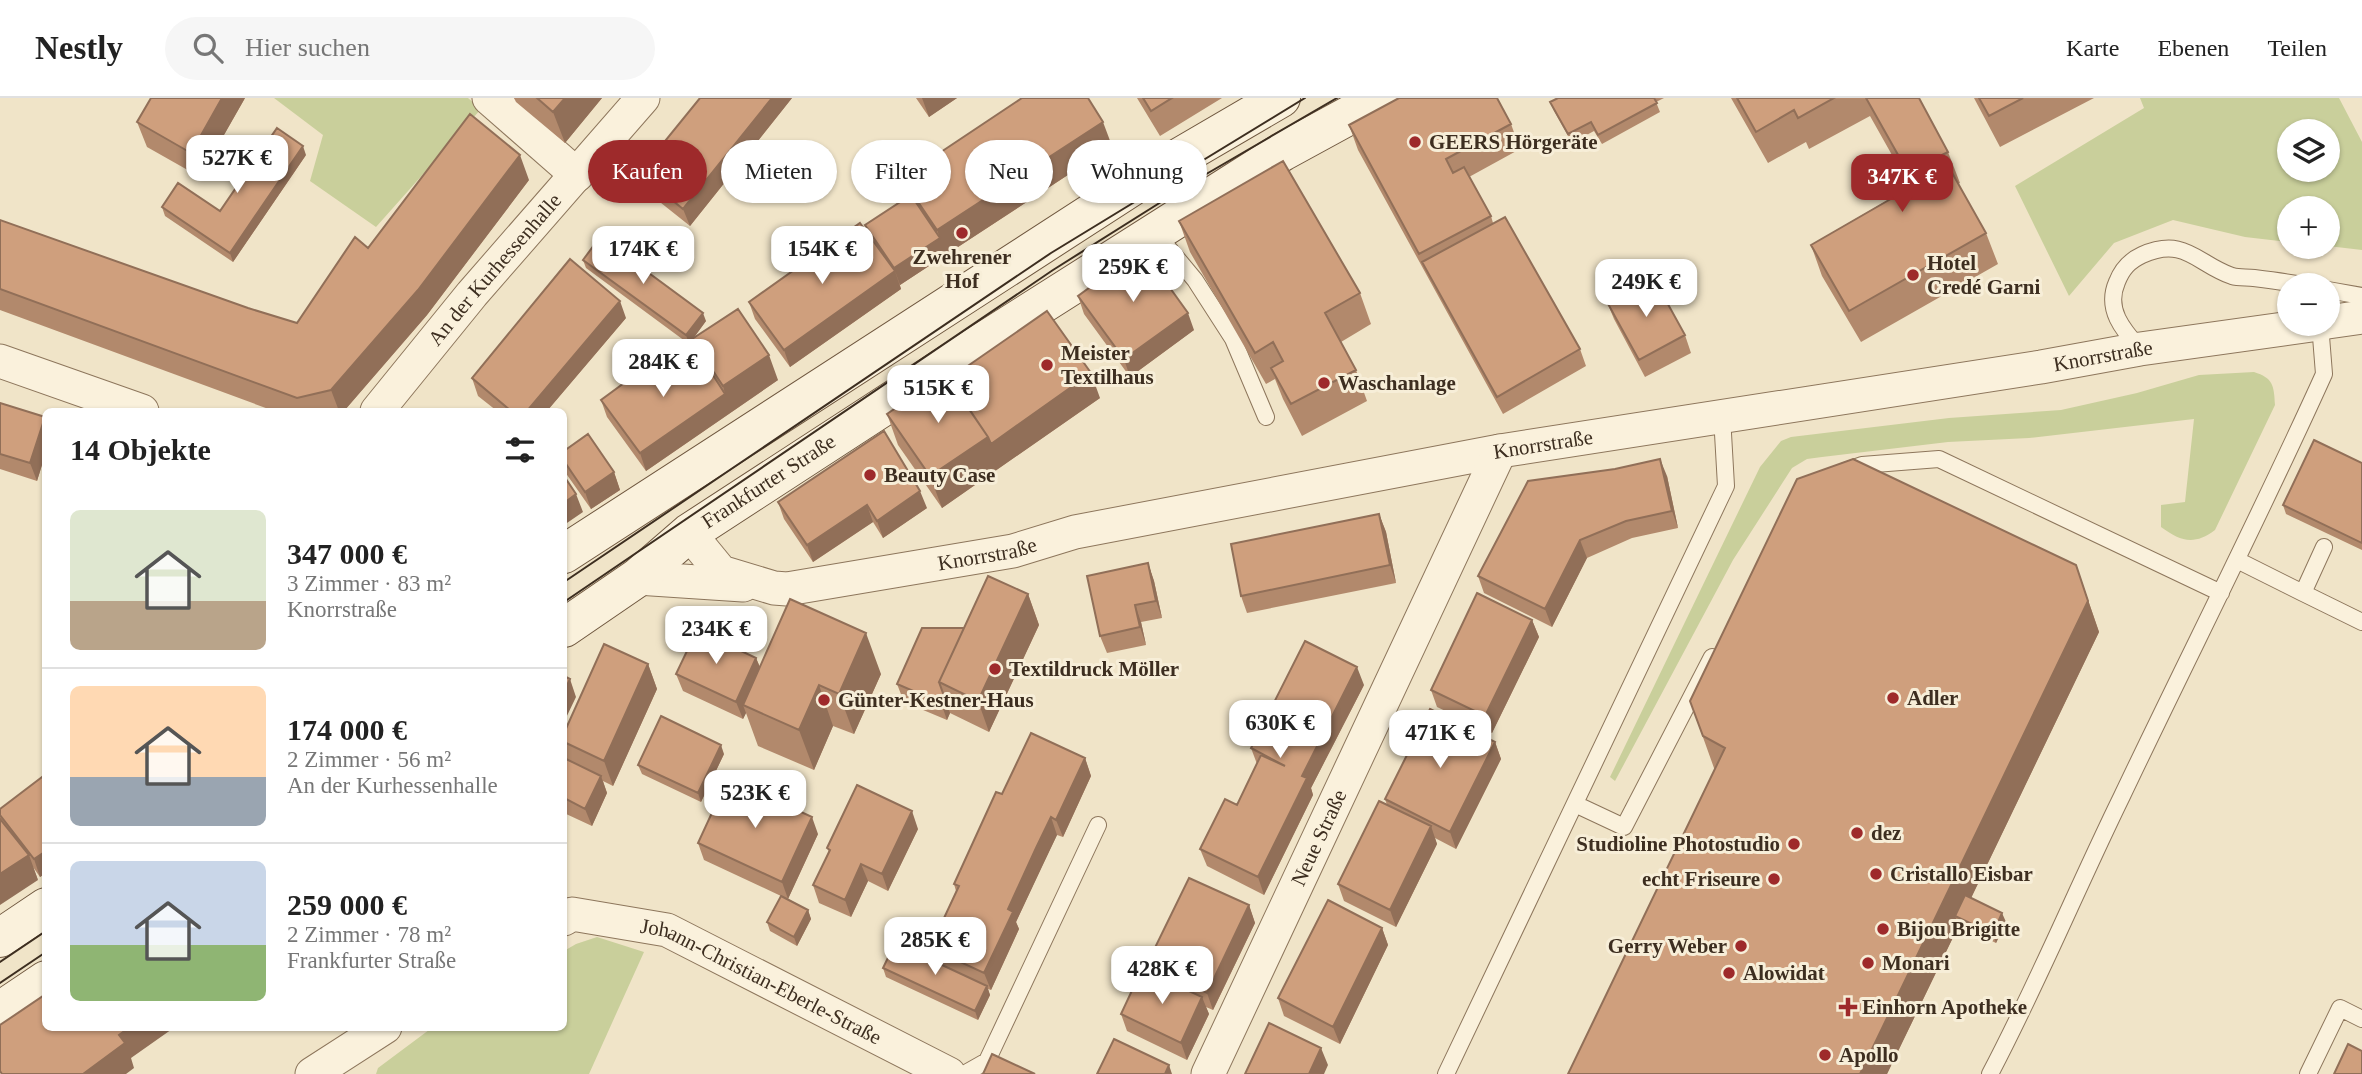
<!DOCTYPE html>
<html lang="de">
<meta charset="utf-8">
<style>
body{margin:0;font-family:Georgia,serif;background:#f6f6f6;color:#222;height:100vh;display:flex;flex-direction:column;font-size:26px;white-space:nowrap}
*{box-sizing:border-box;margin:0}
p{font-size:23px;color:#767676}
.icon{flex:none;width:38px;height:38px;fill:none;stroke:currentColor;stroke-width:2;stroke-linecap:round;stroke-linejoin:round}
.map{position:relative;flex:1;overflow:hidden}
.side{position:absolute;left:42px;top:310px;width:525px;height:623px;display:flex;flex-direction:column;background:#fff;border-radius:10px;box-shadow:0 2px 5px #0004}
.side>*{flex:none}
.banner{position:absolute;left:588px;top:42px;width:665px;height:63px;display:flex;gap:14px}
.fabs{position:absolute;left:2277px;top:21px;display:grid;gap:14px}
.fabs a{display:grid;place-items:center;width:63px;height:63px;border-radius:50%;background:#fff;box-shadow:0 2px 5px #0004;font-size:35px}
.price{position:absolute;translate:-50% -60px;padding:0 16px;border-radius:14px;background:#fff;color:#222;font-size:23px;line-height:46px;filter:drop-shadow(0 2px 4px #0008)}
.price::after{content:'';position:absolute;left:50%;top:42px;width:21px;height:16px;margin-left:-10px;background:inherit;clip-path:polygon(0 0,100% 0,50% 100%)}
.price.on{background:#9e2a2b;color:#fff}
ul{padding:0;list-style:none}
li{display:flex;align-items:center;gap:21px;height:175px;padding:0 28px}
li+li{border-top:2px solid #e0e0e0}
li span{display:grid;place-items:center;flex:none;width:196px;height:140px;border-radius:10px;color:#555}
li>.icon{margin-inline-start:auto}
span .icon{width:84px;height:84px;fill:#fffc;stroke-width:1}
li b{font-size:30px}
h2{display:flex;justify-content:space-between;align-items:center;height:84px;padding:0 28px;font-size:30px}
.pill{padding:0 24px;border-radius:32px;background:#fff;box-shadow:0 2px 5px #0004;font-size:24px;line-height:63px}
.pill.on{background:#9e2a2b;color:#fff}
header{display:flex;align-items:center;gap:42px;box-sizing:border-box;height:98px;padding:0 35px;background:#fff;border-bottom:2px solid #e0e0e0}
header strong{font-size:33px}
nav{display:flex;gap:38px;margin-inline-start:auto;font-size:24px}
.search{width:490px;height:63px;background:#f6f6f6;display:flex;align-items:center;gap:18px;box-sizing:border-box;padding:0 24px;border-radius:38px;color:#767676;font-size:26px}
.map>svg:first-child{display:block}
.green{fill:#c9cf9b;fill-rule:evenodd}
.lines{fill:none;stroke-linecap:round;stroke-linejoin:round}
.lane-casing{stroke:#8d765c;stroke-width:18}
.street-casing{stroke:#8d765c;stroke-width:35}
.secondary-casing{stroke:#6f573f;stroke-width:40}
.lane{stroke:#faf1dc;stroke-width:16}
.street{stroke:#faf1dc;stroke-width:33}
.secondary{stroke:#faf1dc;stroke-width:38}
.tram{stroke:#3d2e20;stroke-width:2}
.wall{fill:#b2896c}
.shaded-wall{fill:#916f58}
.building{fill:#cf9f7d;stroke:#916f58;stroke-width:2}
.poi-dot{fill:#9e2a2b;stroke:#f7eed8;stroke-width:2.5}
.labels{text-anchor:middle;stroke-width:6;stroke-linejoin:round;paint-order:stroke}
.poi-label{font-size:21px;font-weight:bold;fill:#3d2e20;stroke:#f7eed8;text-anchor:start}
.street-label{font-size:21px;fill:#3d2e20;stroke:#f7eed8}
</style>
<header>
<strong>Nestly</strong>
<div class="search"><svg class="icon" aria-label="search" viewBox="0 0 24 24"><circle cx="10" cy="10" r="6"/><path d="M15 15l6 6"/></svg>Hier suchen</div>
<nav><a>Karte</a><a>Ebenen</a><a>Teilen</a></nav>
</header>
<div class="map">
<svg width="2362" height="976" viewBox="0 0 2362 976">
<rect width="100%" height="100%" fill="#f0e4c8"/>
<path class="green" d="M274,0h194l13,11 -105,118 -66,-46 13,-46z
M2140,0h199l23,44v108l-34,-4v-38h-39v34l-44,-5 -72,-17 -59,23 -45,53 -54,-110 129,-78zM2328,33v39h-39v-39z
M2254,274c19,6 20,13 21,33l-60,125c-21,16 -35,11 -54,-3v-22l24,-3 9,-83 -165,19 -81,4 -126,15 -15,2 -15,9 -59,92 -118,221 -5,-4 150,-310 21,-26 10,-4 158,-19 112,-8 76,-17 62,-18z
M597,839l47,15 -55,122h-213l2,-6 55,-41h131v-76l12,-7z"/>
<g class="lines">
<g class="lane-casing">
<path id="lane" d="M1155,134l40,48 38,59 33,78
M2328,192l34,6
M2140,251c-17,-19 -35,-40 -23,-67 5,-13 12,-21 25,-27 43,-19 55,9 90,21 7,2 15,1 22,2 16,2 32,4 49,7
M1845,373l17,-6 77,-6 282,134
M2324,449l-21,46 59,29
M2237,462l66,33
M1575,706l49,23 88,-170
M964,976l23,-13 111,-236
M1446,976l280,-588 -4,-70
M1990,976c48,-91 87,-186 132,-278 67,-141 138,-280 202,-422l-4,-50
M2308,976l32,-66 22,11"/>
</g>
<g class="street-casing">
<g id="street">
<path d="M489,0l88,77"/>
<path d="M2328,224l34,-5"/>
<path d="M0,263l142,50"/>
<path id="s1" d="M377,313l95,-117 171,-196"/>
<path id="s2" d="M689,435l32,39 53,16 13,1 226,-38 62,-19 425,-81 541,-84 99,-18 179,-25"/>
<path d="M637,480l106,7"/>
<path id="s3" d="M564,821l8,-5 95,16 282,144"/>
<path d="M312,976l73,-47"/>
<path id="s4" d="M1208,976l292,-623"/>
</g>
</g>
<g class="secondary-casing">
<g id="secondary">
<path d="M564,456l592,-383 125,-73"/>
<path id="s5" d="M564,530l73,-50 52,-45 289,-188 304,-193 99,-54"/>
<path d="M0,840l46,-31"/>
<path d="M0,913l46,-31"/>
</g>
</g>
<use href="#lane" class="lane"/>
<use href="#street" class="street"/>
<use href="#secondary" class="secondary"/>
<path class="tram" d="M564,484l487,-329 254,-155
M564,504l489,-332 143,-90 141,-82
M0,864l46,-31
M0,885l46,-31"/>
</g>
<path class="wall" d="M245,0l-45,79 -53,-30 -10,-25z
M514,0h88l-37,45 -49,-41z
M700,0h92l-102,128 -44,-35 -7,-18z
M916,0h41l-28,19z
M1137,0h85l-62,38z
M1558,0h106l-8,4 4,10 -58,32 -8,-13 -22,12 -18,-32 -4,-9z
M1731,0h188l29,54 12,31 -2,1 28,49 12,31 -137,78 -39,-66 -11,-31 99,-58 -40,-71 -61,33 -3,-7 -38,21z
M1974,0h120l-94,49z
M1511,26l9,25 -51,28 22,39 2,7 87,126 6,17 -83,48 -145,-264 -9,-25z
M1112,48l-212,139 -1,-3 2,7 -111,78 -35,-48 -6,-17 121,-65 -5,-12 44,-29 -7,-18z
M306,57l-73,107 -68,-46 -3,-9 58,4z
M529,82l-102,135 -83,96h-70l-274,-101v-90l248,88 49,15 71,-75z
M1179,123l181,72 11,31 -30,18 15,28 11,31 -65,35 -19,-37 -8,-20 -9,5 -76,-132z
M583,162l123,61 -13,18 85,41 -132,91 -39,-54 -6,-17 51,-25 43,-28 -3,-7 -3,4 -103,-76z
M1078,198l116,34 -64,47 -46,-63z
M1607,204l78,33 6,18 -46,24 -31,-58z
M626,220l-79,93h-50l-19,-15 -6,-18z
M949,281l151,19 -158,110 -44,-63 -11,-31z
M0,305l45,14 1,35 -9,29 -37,-12z
M564,353l50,21 6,18 -29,19 -26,-37 -1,-5z
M2362,365v87l-76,-36 -3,-9z
M1667,378l11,52 -46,10 -45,20 -35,69 -68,-34 -6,-17z
M778,404l149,6 -44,30 -10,-16 -60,40 -29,-43z
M1379,416l7,18 10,51 -149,30 -6,-17z
M1148,465l6,18 8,37 -21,4 5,23 -39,8 -7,-17z
M2076,467l23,67 -128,266 35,24 -10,21 -37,-18 -72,149 -173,-306 -24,-67z
M1028,496l11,31 -50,107 -39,-19 -3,7 -43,-18 -7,-18 67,-56z
M1532,522l7,17 -47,96 -55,-26 -6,-17z
M756,560l4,9 121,7 -27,60 -21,-8 -19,44 -56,-24 -12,-33 -3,6 -60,-28 -7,-17z
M648,566l9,25 -44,97 -10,-5 4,12 -15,33 -28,-13v-55l3,1 -3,-10v-16z
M1364,587l-53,103 2,7 -49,100 -57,-29 -7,-17 37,-44 20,-41 -6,-16z
M1495,644l6,17 -45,90 -21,-11 2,6 -41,83 -52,-26 -6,-17 49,-79 -2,-6z
M724,656l-23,48 -59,-28 -4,-9z
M1085,660l6,18 -28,61 -6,-2 -15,31 -26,56 3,7 -28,61 -3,-1 2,6 -12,25 -92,-43 -3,-9 53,-6 -6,-14 26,-57 -2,-7 48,-90z
M46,676v99l-6,4 -7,-10 5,13 -38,-61v-10z
M918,731l-30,62 -20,-10 -17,36 -32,-14 -6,-18 16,-33 -2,-4z
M818,736l-30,65 20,11 3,9 -14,27 -27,-15 -3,-9 14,-26 -77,-36 -6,-17z
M1249,807l6,18 -42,87 -7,-3 3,7 -22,46 -60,-29 -6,-17 30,-41 -4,-9z
M1382,830l6,17 -48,99 -56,-28 -6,-18z"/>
<path class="shaded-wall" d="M222,0h23l-45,79 -9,-24z
M565,0h37l-37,45 -12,-31z
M772,0h20l-102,128 -7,-17z
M922,0h35l-28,19z
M1103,24l9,24 -212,139 -6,-17 46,-30 -3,-8z
M303,48l3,9 -73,107 -3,-9z
M520,57l9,25 -102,135 -83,96h-5l-8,-21z
M895,173l6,18 -111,78 -6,-17z
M620,203l6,17 -79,93h-20z
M703,215l3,8 -17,23 -3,-9z
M1188,215l6,17 -64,47 -6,-18z
M769,257l9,25 -132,91 -6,-18 85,-59 -2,-8z
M1091,275l9,25 -158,110 -12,-32 58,-39z
M45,319l1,35 -9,29 -7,-18z
M1660,361l7,17 11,52 -6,-17z
M614,374l6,18 -29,19 -6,-17z
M920,393l7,17 -44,30 -6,-17z
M576,396l7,18 -19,13v-22z
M867,407l6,17 -60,40 -6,-17z
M1379,416l7,18 10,51 -6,-18z
M1580,442l7,18 -35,69 -7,-18z
M1148,465l6,18 8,37 -6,-17z
M2076,467l23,67 -138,287 -6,-3 4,9 -72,149h-27z
M1028,496l11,31 -50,107 -11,-31z
M1135,507l6,17 5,23 -6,-18z
M1532,522l7,17 -47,96 -7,-17z
M866,535l15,41 -27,60 -15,-40z
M756,560l7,17 -20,30 3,8 -3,6 -7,-17z
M648,566l9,25 -44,97 -9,-25z
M1357,569l7,18 -53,103 2,7 -49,100 -6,-18 44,-101z
M570,581l6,18 -12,25v-30z
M819,587l14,41 -19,44 -15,-40z
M944,598l6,17 -3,7 -6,-17z
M1495,644l6,17 -45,90 -6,-17z
M721,647l3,9 -23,48 -3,-9z
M1085,660l6,18 -28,61 -7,-17z
M601,678l6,17 -15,33 -7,-17z
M912,713l6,18 -30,62 -6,-17z
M812,719l6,17 -30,65 -6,-17z
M1051,719l6,18 -41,87 3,7 -28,61 -7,-17 24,-64z
M1431,728l6,18 -41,83 -6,-17z
M46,753v22l-6,4 -6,-18z
M29,757l9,25 -38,25v-31z
M861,766l7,17 -17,36 -6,-17z
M1249,807l6,18 -42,87 -6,-17z
M808,812l3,9 -14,27 -3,-9z
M2002,815l4,9 -10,21 -3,-9z
M1382,830l6,17 -48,99 -7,-17z
M987,888l3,9 -12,25 -3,-9z
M1202,899l7,17 -22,46 -6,-17z
M130,929h45l-44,31 3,10 -8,6h-43l36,-39z
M1321,950l7,17 -4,9h-15z
M1169,967l3,9h-7z"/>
<path class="building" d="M151,0h71l-31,55 -54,-31z
M537,0h28l-12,14z
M700,0h72l-89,111 -44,-36z
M1022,0h66l15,24 -166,108 -35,-52z
M1143,0h29l-21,13z
M1399,0h98l14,26 -65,35 7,14 11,-6 27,49 -72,38 -70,-129z
M1558,0h96l3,5 -59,32 -7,-13 -23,12 -18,-32z
M1737,0h97l-36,20 -4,-8 -38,22z
M1866,0h53l29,54 -6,3 44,78 -137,78 -38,-66 104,-60z
M1979,0h44l-34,18z
M470,16l50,41 -102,135 -87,100 -34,8 -297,-109v-69l248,88 49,15 58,-86 13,11z
M277,30l26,18 -73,107 -68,-46 16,-24 42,28z
M1283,63l77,132 -35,20 31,57 -65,34 -20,-36 12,-7 -10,-19 -18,11 -76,-132z
M911,97l29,43 -46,30 -29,-43z
M1505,119l75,132 -83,48 -75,-135z
M860,125l35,48 -111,79 -35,-48z
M600,139l103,76 -17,22 -103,-75z
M1142,151l46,64 -64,46 -46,-63z
M570,161l50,42 -93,110h-16l-39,-33z
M1653,179l32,58 -46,25 -32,-58z
M738,211l31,46 -46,31 -31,-47z
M1047,213l44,62 -100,71 -3,-7 -39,-58z
M695,249l30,47 -85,59 -39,-53 45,-33 6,8z
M945,276l43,63 -58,39 -43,-62z
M0,305l45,14 -15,46 -30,-9z
M884,333l36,60 -43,30 -10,-16 -60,40 -29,-43z
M588,336l26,38 -29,20 -21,-31v-10z
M2314,342l48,23v80l-79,-38z
M1660,361l12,52 -46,10 -46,19 -35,69 -67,-33 50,-95 87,-12z
M1853,361l223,106 12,36 -228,473h-292l157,-326 -22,-12 -13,-35 107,-222z
M564,378l12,18 -12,9z
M1379,416l11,51 -149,31 -10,-52z
M1148,465l8,38 -21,4 5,22 -40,9 -13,-60z
M988,478l40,18 -50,107 -39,-19z
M1477,495l55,27 -47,96 -54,-26z
M790,501l76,34 -27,61 -20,-9 -20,45 -56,-25z
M922,530h42l-25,54 5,14 -3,7 -44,-19z
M697,532l59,28 -20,44 -60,-28z
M1305,543l52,26 -55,109 5,2 -49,99 -58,-28 25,-50 12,6 24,-50 24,11 -34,-18z
M604,546l44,20 -44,97 -40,-19v-9z
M564,578l6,3 -6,13z
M1430,611l65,33 -45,90 -65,-33z
M661,618l60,29 -23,48 -60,-28z
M1031,635l54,25 -29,62 -5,-3 -15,31 -28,61 5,3 -29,61 -54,-25 29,-62 -5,-2 42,-92 6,2z
M564,660l37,18 -16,33 -21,-11z
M46,676v77l-12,8 -34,-44v-6z
M728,680l84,39 -30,65 -84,-39z
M857,687l55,26 -30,63 -21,-10 -16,36 -32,-15 17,-35 -3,-2z
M1379,703l52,25 -41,84 -52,-26z
M0,721l29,36 -29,19z
M1189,780l60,27 -42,88 -60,-29z
M1965,797l37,18 -9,21 -38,-18z
M781,798l27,14 -14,27 -27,-15z
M1328,802l54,28 -49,99 -55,-29z
M895,845l92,43 -12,25 -92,-43z
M1142,871l60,28 -21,46 -60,-29z
M46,896v33h84l-11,8 6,8 -42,31h-81l-2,-3v-46z
M1269,925l52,25 -12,26h-64z
M1114,941l55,26 -4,9h-68z
M2348,946l14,7v23h-28z
M992,956l43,20h-52z"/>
<g class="poi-dot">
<circle cx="1415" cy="44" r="7"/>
<circle cx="962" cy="135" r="7"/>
<circle cx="1913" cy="177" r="7"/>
<circle cx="1047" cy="267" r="7"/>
<circle cx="1324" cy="285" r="7"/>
<circle cx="870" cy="377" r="7"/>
<circle cx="995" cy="571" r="7"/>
<circle cx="1893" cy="600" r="7"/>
<circle cx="824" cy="602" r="7"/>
<circle cx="1857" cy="735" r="7"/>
<circle cx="1794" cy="746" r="7"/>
<circle cx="1876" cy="776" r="7"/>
<circle cx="1774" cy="781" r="7"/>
<circle cx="1883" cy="831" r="7"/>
<circle cx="1741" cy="848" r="7"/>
<circle cx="1868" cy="865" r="7"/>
<circle cx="1729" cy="875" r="7"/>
<path d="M1844.5 898.5h7v7h7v7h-7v7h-7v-7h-7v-7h7z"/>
<circle cx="1825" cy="957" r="7"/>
</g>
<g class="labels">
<g class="poi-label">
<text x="1429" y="51">GEERS Hörgeräte</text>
<text x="962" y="166" text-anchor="middle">Zwehrener<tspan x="962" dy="24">Hof</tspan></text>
<text x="1927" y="172">Hotel<tspan x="1927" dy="24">Credé Garni</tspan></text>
<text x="1061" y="262">Meister<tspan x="1061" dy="24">Textilhaus</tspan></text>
<text x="1338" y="292">Waschanlage</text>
<text x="884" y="384">Beauty Case</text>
<text x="1009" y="578">Textildruck Möller</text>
<text x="1907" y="607">Adler</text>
<text x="838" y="609">Günter-Kestner-Haus</text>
<text x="1871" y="742">dez</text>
<text x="1780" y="753" text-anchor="end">Studioline Photostudio</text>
<text x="1890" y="783">Cristallo Eisbar</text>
<text x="1760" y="788" text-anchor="end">echt Friseure</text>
<text x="1897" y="838">Bijou Brigitte</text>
<text x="1727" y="855" text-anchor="end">Gerry Weber</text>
<text x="1882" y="872">Monari</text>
<text x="1743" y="882">Alowidat</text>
<text x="1862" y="916">Einhorn Apotheke</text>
<text x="1839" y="964">Apollo</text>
</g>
<g class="street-label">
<text dy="7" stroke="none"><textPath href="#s1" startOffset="184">An der Kurhessenhalle</textPath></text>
<text dy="7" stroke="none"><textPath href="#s2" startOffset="1456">Knorrstraße</textPath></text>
<text dy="7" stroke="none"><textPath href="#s2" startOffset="889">Knorrstraße</textPath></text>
<text dy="7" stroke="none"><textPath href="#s5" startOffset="252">Frankfurter Straße</textPath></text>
<text dy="7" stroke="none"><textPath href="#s2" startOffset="322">Knorrstraße</textPath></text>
<text dy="7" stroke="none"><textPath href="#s4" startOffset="261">Neue Straße</textPath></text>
<text dy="7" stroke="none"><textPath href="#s3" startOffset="212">Johann-Christian-Eberle-Straße</textPath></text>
</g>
</g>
</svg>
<div class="fabs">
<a><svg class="icon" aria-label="layers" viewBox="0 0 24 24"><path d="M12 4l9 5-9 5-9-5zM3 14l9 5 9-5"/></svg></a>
<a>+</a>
<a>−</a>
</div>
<b class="price" style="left:237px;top:97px">527K €</b>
<b class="price on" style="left:1902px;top:116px">347K €</b>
<b class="price" style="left:643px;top:188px">174K €</b>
<b class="price" style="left:822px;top:188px">154K €</b>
<b class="price" style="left:1133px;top:206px">259K €</b>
<b class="price" style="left:1646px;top:221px">249K €</b>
<b class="price" style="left:663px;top:301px">284K €</b>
<b class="price" style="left:938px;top:327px">515K €</b>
<b class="price" style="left:716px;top:568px">234K €</b>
<b class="price" style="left:1280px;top:662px">630K €</b>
<b class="price" style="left:1440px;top:672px">471K €</b>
<b class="price" style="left:755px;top:732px">523K €</b>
<b class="price" style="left:935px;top:879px">285K €</b>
<b class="price" style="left:1162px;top:908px">428K €</b>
<div class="banner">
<a class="pill on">Kaufen</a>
<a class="pill">Mieten</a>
<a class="pill">Filter</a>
<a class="pill">Neu</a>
<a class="pill">Wohnung</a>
</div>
<section class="side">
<h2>14 Objekte<svg class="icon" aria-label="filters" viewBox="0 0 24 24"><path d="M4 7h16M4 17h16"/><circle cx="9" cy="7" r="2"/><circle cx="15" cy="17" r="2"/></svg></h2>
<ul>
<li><span style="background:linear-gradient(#dfe7d0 65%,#b9a48a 0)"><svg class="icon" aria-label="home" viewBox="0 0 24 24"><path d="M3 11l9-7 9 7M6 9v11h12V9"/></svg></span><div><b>347 000 €</b><p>3 Zimmer · 83 m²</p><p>Knorrstraße</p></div></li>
<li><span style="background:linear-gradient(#ffd9b3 65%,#9aa5b1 0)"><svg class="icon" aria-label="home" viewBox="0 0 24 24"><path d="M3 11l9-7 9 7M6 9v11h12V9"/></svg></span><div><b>174 000 €</b><p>2 Zimmer · 56 m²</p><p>An der Kurhessenhalle</p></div></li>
<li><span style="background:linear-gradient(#c9d6e8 60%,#8fb573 0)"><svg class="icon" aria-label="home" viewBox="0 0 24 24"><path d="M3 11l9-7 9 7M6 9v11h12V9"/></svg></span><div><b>259 000 €</b><p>2 Zimmer · 78 m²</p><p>Frankfurter Straße</p></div></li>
</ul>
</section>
</div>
